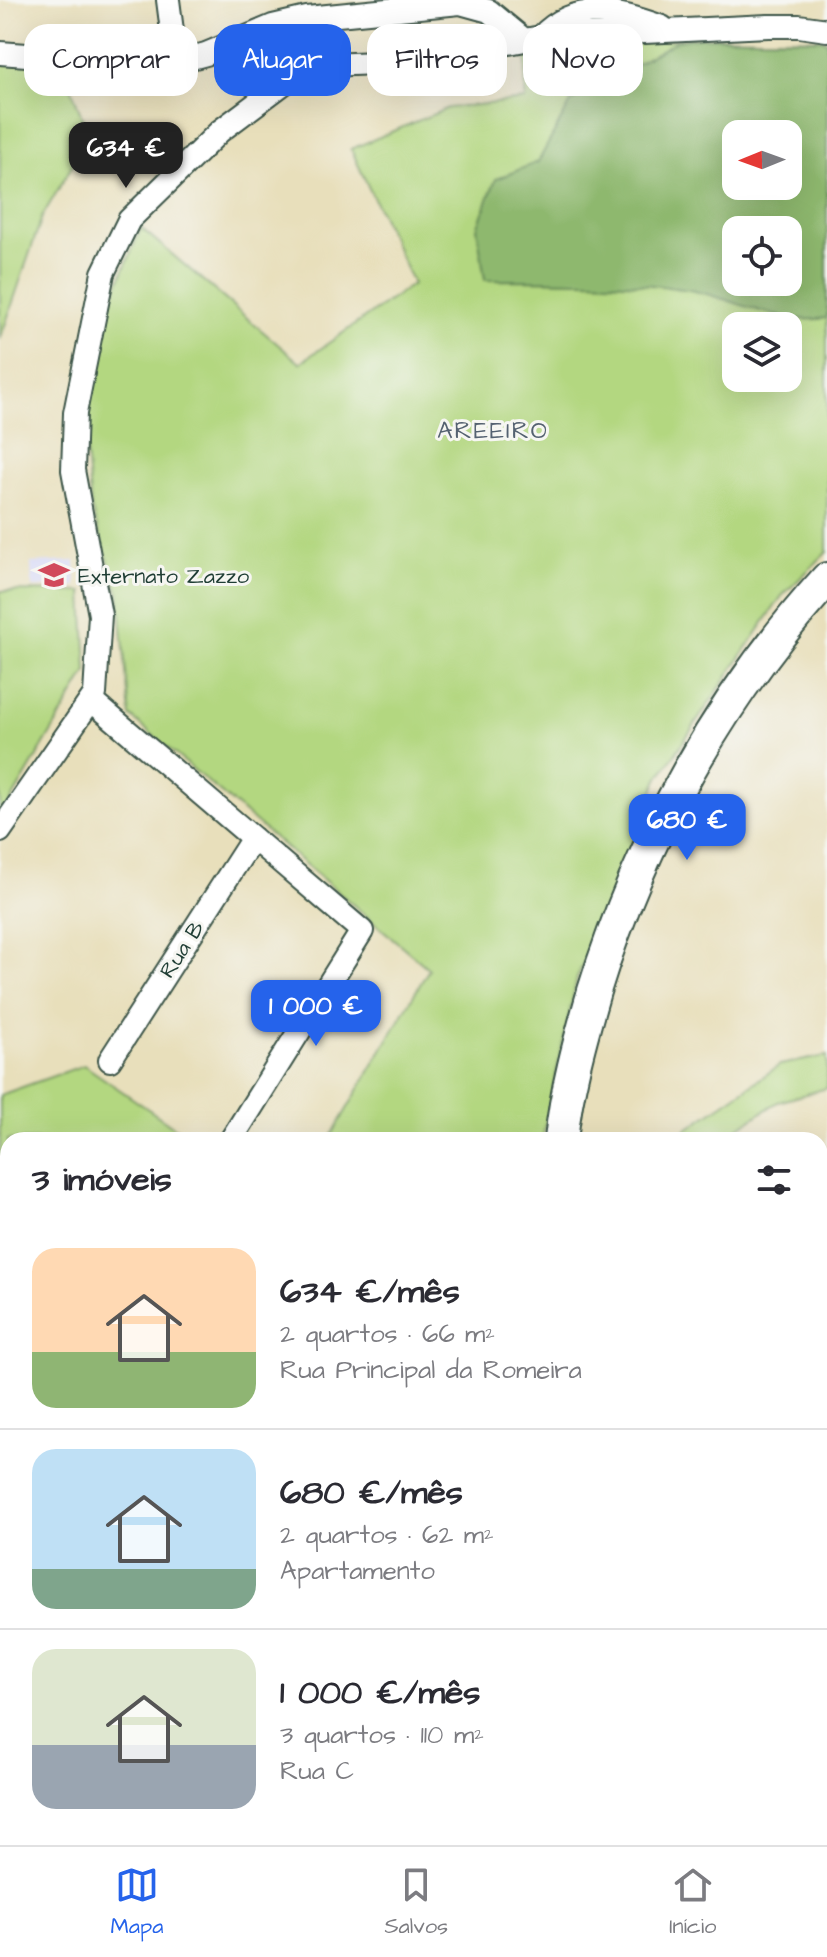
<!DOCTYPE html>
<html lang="pt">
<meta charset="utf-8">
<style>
body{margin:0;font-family:"Architects Daughter",sans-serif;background:#f2f2f3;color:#2b2b33;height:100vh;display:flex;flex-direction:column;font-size:30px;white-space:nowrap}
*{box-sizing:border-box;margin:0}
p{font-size:26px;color:#7c7c81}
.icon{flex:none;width:44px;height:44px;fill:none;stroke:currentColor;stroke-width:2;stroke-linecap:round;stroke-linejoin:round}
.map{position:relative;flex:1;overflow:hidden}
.drawer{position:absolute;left:0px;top:1132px;width:828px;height:714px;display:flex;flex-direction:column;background:#fff;border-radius:24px 24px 0 0;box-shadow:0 8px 32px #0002}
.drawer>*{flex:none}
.hud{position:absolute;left:24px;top:24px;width:780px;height:72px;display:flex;gap:16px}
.needle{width:52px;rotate:269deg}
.buttons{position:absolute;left:722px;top:120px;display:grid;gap:16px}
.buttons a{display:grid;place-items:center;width:80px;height:80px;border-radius:16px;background:#fff;box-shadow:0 8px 32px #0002;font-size:40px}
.price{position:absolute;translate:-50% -68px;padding:0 18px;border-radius:16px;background:#2563eb;color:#fff;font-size:26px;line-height:52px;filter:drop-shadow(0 2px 4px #0008)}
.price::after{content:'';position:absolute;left:50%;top:48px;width:24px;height:18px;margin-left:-12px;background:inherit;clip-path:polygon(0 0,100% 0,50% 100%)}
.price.on{background:#222;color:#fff}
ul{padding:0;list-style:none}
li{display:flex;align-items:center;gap:24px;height:200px;padding:0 32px}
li+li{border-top:2px solid #e1e1e2}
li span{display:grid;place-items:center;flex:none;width:224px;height:160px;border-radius:24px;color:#555}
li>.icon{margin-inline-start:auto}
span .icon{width:96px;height:96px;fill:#fffc;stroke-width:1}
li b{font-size:34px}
h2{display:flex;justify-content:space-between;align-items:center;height:96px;padding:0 32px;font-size:34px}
.tag{padding:0 28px;border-radius:24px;background:#fff;box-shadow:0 8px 32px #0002;font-size:28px;line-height:72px}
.tag.on{background:#2563eb;color:#fff}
.tabs{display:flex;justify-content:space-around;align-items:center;height:112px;border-top:2px solid #e1e1e2;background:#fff;font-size:22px;color:#7c7c81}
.tabs a{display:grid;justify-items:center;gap:4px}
.tabs .on{color:#2563eb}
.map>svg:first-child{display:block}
.built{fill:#d6d8f8}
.green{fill:#b3d780;stroke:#698a5a;stroke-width:2;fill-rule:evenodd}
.forest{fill:#8eb86e;stroke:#567a51;stroke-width:2;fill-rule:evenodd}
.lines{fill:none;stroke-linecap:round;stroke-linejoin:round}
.minor-casing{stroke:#3d5548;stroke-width:26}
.secondary-casing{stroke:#3d5548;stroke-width:36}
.minor{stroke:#fff;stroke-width:22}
.secondary{stroke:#fff;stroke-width:32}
.labels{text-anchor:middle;stroke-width:6;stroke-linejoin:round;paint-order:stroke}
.poi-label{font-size:22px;fill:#1f3d34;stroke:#f6f6f2;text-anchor:start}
.street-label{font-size:22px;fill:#1f3d34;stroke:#f6f6f2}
.neighbourhood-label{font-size:24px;letter-spacing:2px;fill:#556271;stroke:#f6f6f2}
</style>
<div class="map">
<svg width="827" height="1845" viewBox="0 0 827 1845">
<rect width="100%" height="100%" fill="#f6f6f2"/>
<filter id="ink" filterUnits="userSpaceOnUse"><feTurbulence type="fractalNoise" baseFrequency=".0125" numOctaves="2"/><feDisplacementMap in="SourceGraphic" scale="16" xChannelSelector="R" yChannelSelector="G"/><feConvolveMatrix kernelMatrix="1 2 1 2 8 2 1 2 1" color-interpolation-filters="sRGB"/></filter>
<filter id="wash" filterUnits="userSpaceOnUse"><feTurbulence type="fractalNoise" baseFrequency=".006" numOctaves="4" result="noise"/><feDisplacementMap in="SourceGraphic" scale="32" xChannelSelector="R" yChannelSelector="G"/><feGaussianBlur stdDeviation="1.8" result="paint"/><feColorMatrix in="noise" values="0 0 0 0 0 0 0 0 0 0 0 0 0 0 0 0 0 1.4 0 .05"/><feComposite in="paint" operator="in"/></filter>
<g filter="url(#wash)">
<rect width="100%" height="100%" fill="#e8dfbb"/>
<path class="built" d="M75,561l1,25 -44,2 -1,-25z"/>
<path class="green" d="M69,36l-3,37 23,64 -47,80 -42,123v-290z
M702,37l120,2 5,3v510l-45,44 -124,183 -81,199 -35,162h-213l100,-171 -299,-253 -11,-122 -28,-86 -8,-91 30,-121 28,-68 159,135 113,-79 -62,-135 97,-41 77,-8 1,-45zM736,134h52v52h-52zM736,230h52v52h-52zM736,326h52v52h-52z
M0,591l83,1 4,80 -87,147z
M827,1056v32l-49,14 -46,30 -4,8h-61l14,-7 99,-68z
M84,1065l109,75h-185v150l-8,-4v-191z
M820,1284h7v378l-7,-2z
M265,1838h259l-1,7h-263z"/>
<path class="forest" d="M702,37l120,2 5,3v276c-49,8 -92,-20 -138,-28 -65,-11 -138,-9 -204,-10l-8,-52 19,-49 42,-17 33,-60 107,-62zM736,134h52v52h-52zM736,230h52v52h-52z
M827,1441v194l-7,-7v-183z"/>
</g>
<g filter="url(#ink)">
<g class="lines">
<g class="minor-casing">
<path id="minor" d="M168,0l8,62
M617,34c-8,12 -18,33 -30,41 -16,11 -42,0 -46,-19 -2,-6 0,-13 0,-19 35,-37 76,-26 121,-10
M0,53l147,11 29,-2 30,-8 67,-28 34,-8 153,-15 29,8 34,28
M91,700l271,231 -131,209
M0,831l95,-137 5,-79 -27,-145 2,-57 28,-140 26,-53 91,-89 72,-54 34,-12 79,-3 136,-25 227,-11h31l28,4
M110,1060l143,-222
M820,1188l7,2
M0,1417l8,6
M0,1617l8,-13
M820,1673l7,2
M264,1838l11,7
M60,1845l4,-7
M389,1845l5,-7"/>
</g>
<g class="secondary-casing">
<path id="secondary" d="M561,1140c5,-50 19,-100 33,-149 47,-152 126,-294 233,-412
M634,1838l3,7"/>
</g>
<use href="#minor" class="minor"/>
<use href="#secondary" class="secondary"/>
</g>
</g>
<defs>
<g id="school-bare" transform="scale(2.4)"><path d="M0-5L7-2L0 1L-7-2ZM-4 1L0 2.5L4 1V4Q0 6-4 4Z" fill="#d1495b" stroke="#f6f6f2" stroke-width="2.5" paint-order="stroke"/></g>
</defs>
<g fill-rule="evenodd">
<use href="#school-bare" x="54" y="575"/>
</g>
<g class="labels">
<g class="poi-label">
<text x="78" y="583">Externato Zazzo</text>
</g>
<g class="street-label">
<text transform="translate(181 949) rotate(-57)" y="8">Rua B</text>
</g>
<g class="neighbourhood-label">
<text x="493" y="438">AREEIRO</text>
</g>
</g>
</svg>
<div class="buttons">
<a><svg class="needle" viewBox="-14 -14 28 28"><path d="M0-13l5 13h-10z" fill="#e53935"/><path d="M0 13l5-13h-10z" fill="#7c7c81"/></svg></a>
<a><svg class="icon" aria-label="locate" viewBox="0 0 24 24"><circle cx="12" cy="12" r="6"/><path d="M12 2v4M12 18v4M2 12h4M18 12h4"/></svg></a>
<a><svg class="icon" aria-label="layers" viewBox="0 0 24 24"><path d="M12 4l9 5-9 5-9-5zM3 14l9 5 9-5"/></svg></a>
</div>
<b class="price on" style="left:126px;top:190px">634 €</b>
<b class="price" style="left:687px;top:862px">680 €</b>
<b class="price" style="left:316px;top:1048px">1 000 €</b>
<div class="hud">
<a class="tag">Comprar</a>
<a class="tag on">Alugar</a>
<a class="tag">Filtros</a>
<a class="tag">Novo</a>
</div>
<section class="drawer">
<h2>3 imóveis<svg class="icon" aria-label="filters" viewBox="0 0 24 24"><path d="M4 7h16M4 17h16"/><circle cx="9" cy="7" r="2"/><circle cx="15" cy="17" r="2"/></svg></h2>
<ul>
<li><span style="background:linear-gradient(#ffd9b3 65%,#8fb573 0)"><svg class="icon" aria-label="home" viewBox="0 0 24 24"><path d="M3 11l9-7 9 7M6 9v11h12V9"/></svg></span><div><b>634 €/mês</b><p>2 quartos · 66 m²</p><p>Rua Principal da Romeira</p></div></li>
<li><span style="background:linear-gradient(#bfe0f5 75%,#7fa58c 0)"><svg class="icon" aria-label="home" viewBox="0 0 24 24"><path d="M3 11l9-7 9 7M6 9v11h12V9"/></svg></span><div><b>680 €/mês</b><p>2 quartos · 62 m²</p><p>Apartamento</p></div></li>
<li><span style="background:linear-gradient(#dfe7d0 60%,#9aa5b1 0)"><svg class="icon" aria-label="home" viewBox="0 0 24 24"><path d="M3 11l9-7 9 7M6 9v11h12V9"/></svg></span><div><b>1 000 €/mês</b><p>3 quartos · 110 m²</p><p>Rua C</p></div></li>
</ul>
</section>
</div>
<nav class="tabs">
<a class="on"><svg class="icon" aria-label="map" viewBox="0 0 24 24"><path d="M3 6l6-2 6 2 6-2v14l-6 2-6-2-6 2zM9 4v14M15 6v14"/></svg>Mapa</a>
<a><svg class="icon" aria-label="saved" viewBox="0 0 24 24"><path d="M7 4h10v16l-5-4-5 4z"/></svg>Salvos</a>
<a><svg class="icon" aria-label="home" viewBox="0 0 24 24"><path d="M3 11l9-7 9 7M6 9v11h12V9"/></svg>Início</a>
</nav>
